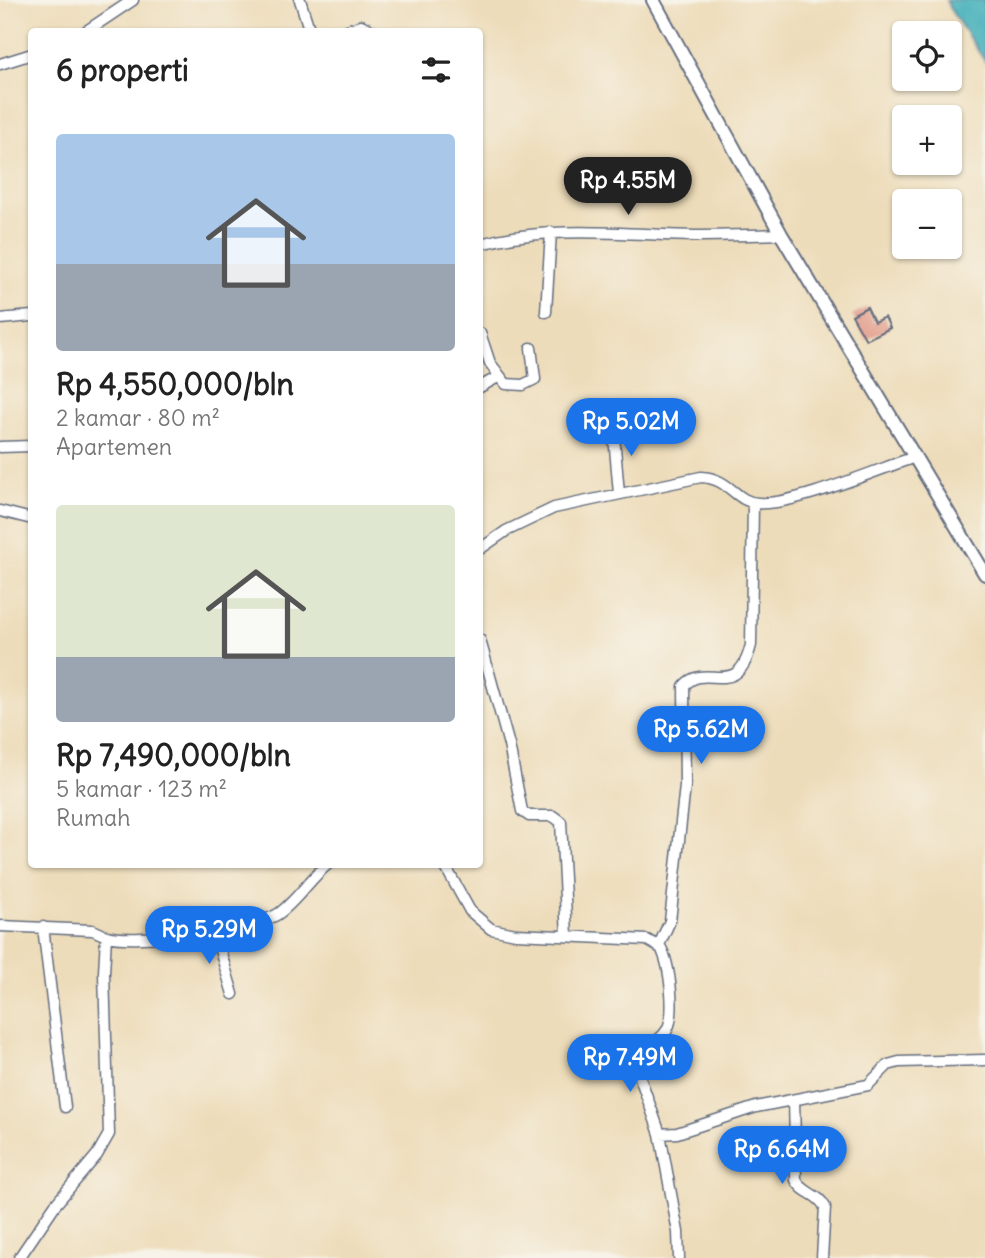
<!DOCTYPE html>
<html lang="id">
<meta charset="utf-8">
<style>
body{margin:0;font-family:Delius,sans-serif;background:#f2f2f2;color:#222;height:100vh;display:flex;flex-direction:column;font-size:26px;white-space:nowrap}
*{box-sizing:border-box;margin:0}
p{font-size:23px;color:#767676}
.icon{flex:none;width:38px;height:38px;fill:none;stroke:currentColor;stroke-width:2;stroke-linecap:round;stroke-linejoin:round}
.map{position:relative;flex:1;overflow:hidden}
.sheet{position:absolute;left:28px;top:28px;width:455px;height:840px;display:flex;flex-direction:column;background:#fff;border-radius:7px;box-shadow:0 2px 5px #0004}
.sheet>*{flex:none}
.buttons{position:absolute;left:892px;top:21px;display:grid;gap:14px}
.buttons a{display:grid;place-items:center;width:70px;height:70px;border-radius:7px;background:#fff;box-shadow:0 2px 5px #0004;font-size:35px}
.price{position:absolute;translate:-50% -60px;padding:0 16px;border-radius:24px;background:#1a73e8;color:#fff;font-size:23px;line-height:46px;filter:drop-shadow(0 2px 4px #0008)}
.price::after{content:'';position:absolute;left:50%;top:42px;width:21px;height:16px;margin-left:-10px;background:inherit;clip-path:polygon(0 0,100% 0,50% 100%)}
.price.on{background:#222;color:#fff}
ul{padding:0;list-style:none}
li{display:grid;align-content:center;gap:14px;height:371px;padding:0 28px}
li span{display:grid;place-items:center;height:217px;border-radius:7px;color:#555}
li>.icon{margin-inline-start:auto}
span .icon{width:126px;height:126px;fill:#fffc;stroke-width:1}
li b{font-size:30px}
h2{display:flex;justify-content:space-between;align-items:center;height:84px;padding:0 28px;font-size:30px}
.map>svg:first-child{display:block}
.water{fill:#3dadb9;stroke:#2c6e8c;stroke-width:2}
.building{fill:#df9280}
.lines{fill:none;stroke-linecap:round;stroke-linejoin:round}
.minor-casing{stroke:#646c7e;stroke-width:13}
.tertiary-casing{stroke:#646c7e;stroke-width:16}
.minor{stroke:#fff;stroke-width:10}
.tertiary{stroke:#fff;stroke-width:12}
</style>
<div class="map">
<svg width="985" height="1258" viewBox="0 0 985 1258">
<rect width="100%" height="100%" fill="#f7f3e8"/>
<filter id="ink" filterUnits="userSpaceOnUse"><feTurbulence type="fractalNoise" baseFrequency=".0143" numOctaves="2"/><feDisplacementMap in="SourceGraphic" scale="14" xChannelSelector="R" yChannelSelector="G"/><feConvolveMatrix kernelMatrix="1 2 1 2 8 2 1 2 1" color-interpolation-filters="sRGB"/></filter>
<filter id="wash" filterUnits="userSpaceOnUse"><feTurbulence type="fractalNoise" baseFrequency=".00686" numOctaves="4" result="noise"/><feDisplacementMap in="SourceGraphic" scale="28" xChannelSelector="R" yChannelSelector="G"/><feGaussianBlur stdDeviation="1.57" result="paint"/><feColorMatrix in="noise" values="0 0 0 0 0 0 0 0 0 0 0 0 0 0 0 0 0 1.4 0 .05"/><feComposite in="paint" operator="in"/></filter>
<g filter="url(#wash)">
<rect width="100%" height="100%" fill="#eddcb9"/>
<path class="water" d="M946,0h39v61l-35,-52z"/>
<g id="blocks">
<path class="building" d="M867,307l7,15 11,-5 5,11 -24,12 -14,-25z"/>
</g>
</g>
<g filter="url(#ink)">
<use href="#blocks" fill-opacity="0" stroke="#646c7e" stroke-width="2"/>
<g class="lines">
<g class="minor-casing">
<path id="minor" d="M300,0l10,32
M85,32l48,-32
M342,32l19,-7 13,7
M0,64l32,-10
M480,244c71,-19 141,-10 215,-8 28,0 57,-1 86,-2
M546,312l5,-80
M0,319l32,-3
M480,333l10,30 16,21 17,1 12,-6 -4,-31
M480,387l18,-10
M613,424l6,70
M0,447l32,-1
M0,511l32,8
M480,549l26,-18 48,-23 147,-31c29,1 34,25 57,26 35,3 121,-34 157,-46
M480,640l29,105 13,66 7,5h24l8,6 6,114
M444,864l26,47 21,18 25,5 131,6 14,8c9,17 15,66 6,82 -8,14 -25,17 -33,30l26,74 17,-1 79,-26 112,-22 20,-20 11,-3 86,-2
M0,926l92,4c5,1 10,5 15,6 27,8 148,-7 171,-22 19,-13 32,-36 50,-50
M43,927l22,180
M214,930l19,64
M659,945l11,-24 15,-135 -1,-100c22,-26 53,16 67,-41l2,-142
M794,1100l2,80c7,14 22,13 29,27l-3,51
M660,1134l18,98 1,26
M19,1258l36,-53 42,-50 12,-21 -5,-161 2,-37"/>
</g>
<g class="tertiary-casing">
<path id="tertiary" d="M653,0l128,234 204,340"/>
</g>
<use href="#minor" class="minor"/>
<use href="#tertiary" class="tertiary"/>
</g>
</g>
</svg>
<div class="buttons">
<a><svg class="icon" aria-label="locate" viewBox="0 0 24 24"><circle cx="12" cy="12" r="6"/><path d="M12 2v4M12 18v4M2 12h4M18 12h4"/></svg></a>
<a>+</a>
<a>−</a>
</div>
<b class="price on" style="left:628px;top:217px">Rp 4.55M</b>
<b class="price" style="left:631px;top:458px">Rp 5.02M</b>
<b class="price" style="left:701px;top:766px">Rp 5.62M</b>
<b class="price" style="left:209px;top:966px">Rp 5.29M</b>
<b class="price" style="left:630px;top:1094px">Rp 7.49M</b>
<b class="price" style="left:782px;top:1186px">Rp 6.64M</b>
<section class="sheet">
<h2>6 properti<svg class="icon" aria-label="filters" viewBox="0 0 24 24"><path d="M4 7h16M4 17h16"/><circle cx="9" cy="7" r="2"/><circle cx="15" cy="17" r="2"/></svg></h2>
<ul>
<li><span style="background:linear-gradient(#a9c7e8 60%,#9aa5b1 0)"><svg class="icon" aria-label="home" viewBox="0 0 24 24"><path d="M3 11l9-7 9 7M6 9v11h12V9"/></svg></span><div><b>Rp 4,550,000/bln</b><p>2 kamar · 80 m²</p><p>Apartemen</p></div></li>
<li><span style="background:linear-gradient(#dfe7d0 70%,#9aa5b1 0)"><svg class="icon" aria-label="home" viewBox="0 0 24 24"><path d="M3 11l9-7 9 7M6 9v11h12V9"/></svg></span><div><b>Rp 7,490,000/bln</b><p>5 kamar · 123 m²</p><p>Rumah</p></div></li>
</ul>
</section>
</div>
